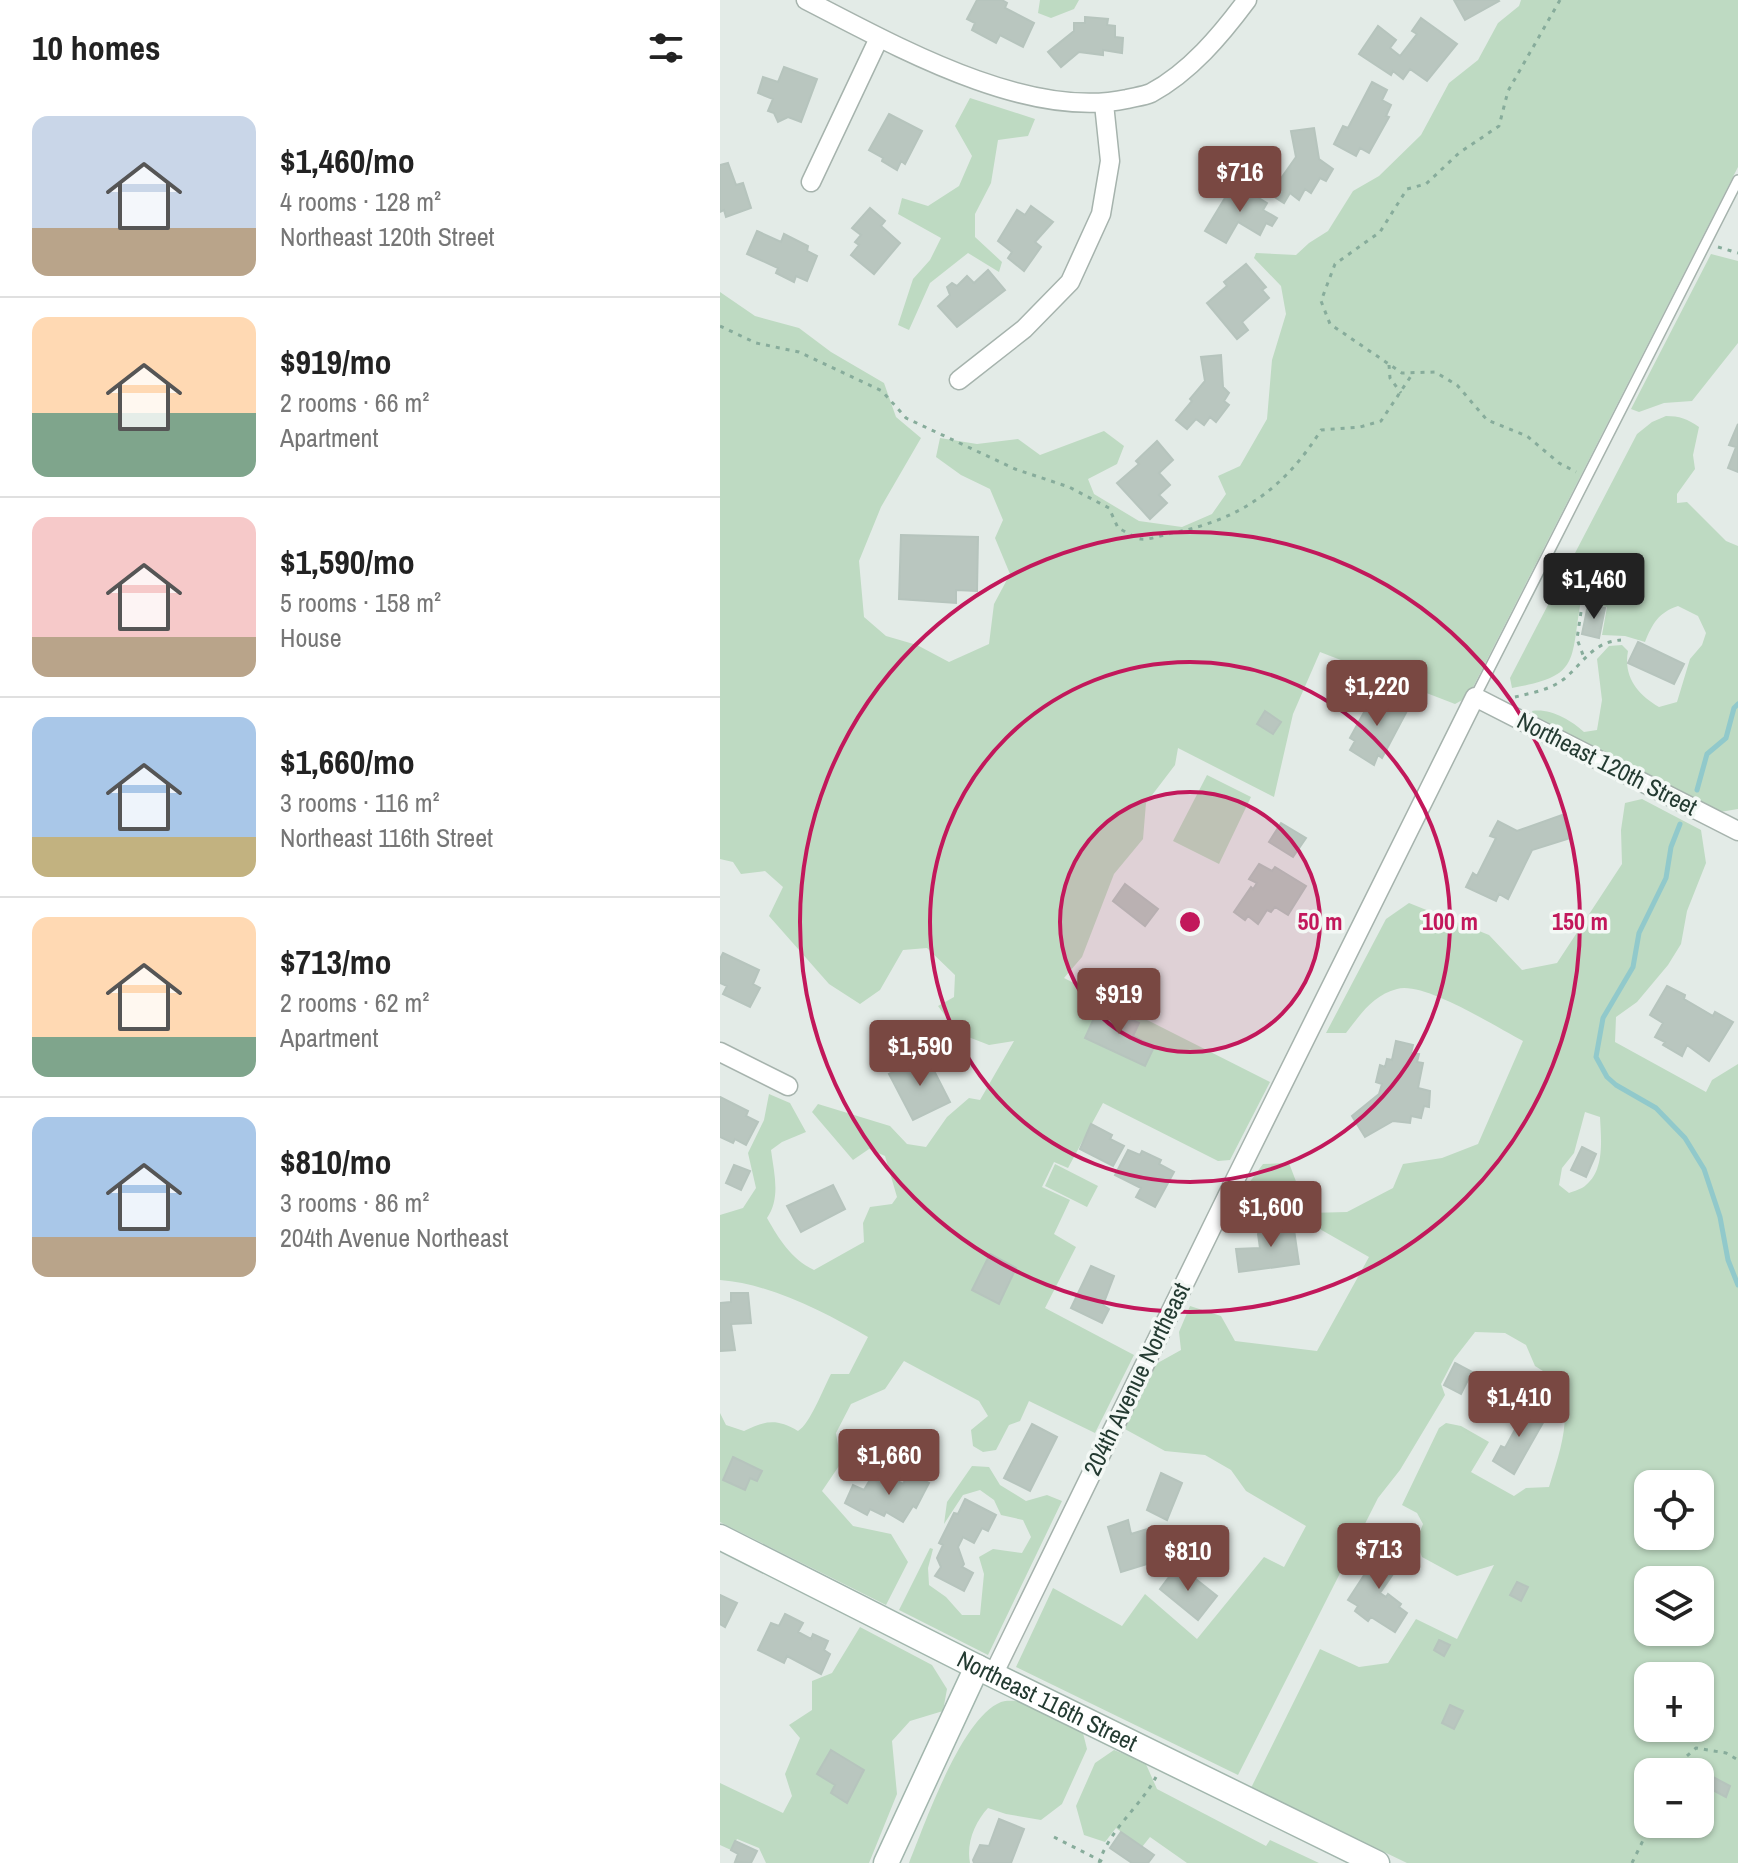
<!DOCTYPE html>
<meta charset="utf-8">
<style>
body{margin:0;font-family:"Archivo Narrow",sans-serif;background:#f6f6f6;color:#222;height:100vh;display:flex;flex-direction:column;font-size:30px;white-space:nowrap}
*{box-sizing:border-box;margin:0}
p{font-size:26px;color:#767676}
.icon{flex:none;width:44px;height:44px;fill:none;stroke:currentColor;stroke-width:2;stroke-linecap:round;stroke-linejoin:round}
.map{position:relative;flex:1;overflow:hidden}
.details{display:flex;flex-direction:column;background:#fff;width:720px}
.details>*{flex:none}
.tools{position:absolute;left:914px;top:1470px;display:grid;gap:16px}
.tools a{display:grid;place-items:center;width:80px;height:80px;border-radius:16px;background:#fff;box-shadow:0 2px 6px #0004;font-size:40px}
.price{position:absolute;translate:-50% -68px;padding:0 18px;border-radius:8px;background:#794842;color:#fff;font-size:26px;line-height:52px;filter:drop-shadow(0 2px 4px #0008)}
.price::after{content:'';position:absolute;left:50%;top:48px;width:24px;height:18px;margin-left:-12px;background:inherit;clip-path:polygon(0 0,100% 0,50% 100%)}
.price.selected{background:#222;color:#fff}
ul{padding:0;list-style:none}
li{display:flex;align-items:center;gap:24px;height:200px;padding:0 32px}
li+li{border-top:2px solid #e0e0e0}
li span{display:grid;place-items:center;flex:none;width:224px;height:160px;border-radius:16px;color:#555}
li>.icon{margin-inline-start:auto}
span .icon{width:96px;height:96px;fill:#fffc;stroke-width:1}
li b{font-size:34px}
h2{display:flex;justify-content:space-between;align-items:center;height:96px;padding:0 32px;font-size:34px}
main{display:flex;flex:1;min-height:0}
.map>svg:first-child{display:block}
.green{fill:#bedac2;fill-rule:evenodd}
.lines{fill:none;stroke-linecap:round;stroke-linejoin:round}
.stream{stroke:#91c9cb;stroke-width:5}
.building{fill:#b9c6bf;stroke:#b6c4bd;stroke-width:2}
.lane-casing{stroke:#a6b3ad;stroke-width:12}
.street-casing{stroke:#a6b3ad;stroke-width:21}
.secondary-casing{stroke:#a2b6ad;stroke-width:27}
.path{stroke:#87ac9b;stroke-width:3;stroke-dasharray:4 6;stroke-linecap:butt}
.lane{stroke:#fff;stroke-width:9}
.street{stroke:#fff;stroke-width:18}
.secondary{stroke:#fff;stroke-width:24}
.ring{fill:none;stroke:#c2185b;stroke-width:4}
.labels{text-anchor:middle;stroke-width:7;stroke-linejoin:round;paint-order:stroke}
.street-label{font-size:24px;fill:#243b32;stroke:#f3f8f5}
.centre{fill:#c2185b;stroke:#f3f8f5;stroke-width:4}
.ring-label{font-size:24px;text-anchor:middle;font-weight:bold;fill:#c2185b;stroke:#f3f8f5;stroke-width:7;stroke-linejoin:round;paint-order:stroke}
</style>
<main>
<section class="details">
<h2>10 homes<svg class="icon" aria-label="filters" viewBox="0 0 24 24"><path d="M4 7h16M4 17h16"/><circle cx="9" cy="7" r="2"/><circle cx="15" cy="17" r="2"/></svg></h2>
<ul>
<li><span style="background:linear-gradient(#c9d6e8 70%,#b9a48a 0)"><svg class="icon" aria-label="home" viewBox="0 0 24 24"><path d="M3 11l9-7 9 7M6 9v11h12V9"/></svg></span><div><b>$1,460/mo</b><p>4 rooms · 128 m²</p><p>Northeast 120th Street</p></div></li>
<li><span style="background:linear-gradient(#ffd9b3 60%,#7fa58c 0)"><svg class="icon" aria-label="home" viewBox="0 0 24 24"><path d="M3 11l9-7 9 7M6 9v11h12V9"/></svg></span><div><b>$919/mo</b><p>2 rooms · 66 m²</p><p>Apartment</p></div></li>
<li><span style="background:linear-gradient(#f6c9c9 75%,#b9a48a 0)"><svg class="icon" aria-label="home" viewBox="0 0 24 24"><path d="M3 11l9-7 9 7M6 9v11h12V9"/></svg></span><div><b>$1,590/mo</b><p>5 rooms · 158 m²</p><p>House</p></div></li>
<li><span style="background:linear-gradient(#a9c7e8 75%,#c2b280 0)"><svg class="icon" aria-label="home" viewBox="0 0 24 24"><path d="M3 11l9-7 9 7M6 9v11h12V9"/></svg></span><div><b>$1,660/mo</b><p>3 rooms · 116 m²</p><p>Northeast 116th Street</p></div></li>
<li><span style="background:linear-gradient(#ffd9b3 75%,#7fa58c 0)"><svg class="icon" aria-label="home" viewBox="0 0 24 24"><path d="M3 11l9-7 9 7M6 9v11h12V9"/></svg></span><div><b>$713/mo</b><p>2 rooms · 62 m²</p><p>Apartment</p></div></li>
<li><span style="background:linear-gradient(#a9c7e8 75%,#b9a48a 0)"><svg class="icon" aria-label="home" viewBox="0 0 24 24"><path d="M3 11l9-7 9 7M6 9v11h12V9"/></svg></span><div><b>$810/mo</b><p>3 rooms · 86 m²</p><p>204th Avenue Northeast</p></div></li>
</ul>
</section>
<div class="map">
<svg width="1018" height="1863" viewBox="0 0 1018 1863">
<rect width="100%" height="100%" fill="#e3ebe7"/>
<path class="green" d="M320,0h39l-5,9 -23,9 -13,-5z
M801,0h217v167l-270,530 -13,7 -135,-52 -27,62 -19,83 -96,-49 -3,17 -29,38 -3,36 -29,35 -32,83 -18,21 206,104 -40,78 -12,1 -115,-58 -35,65 -14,-6 -12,25 28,13 -16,34 22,13 -31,61 89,47 -39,78 -66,-32 -9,20 -11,4 -13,25 -13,2 -10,-6 -2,-16 17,-14 -9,-15 -75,-40 -19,28 -34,15 -15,29 5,30 -19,28 31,35 38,8 17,28 -22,43 -166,-83v-109l6,12 18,6c21,-10 32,-13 54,0 12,-7 25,-42 33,-57h18l19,-37c-44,-25 -97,-53 -148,-57v-65l23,-7 13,-20 -8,-35 16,-33 5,-26 21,9 16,29 -24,10 -11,8c3,23 10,48 -4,68 12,21 24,41 47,52l50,-28 -1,-19 7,-16 22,-3 5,-7 -12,-41 -16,-7 -16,11 -41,-48 6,-8 72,22 17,18 19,3 21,-30 22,-19 11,2 34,-59 -25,4 -31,-12 -20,-27 16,-9 1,-22 -28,-27 -24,2 -23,40 -20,14 -31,-20 -60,-68 14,-29 -18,-16 -24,3 -8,-12 -13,-3v-567l35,24 44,12 32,24 53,31 12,34 25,21 -40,69 -22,54 5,56 22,19 31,9 32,17 40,-18 5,-40 16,-30 -15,-36 8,-18 -13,-31 -29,-14 -25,-18 4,-19 37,6 41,-5 22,16 64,-24 20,15 -7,18 -29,15 6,15 45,27 43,6 30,-13 14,-20 -8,-18 22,-10 27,-47 5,-59 14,-46 -5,-28 -27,-28 2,-5 40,2 13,-12 19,-12 25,-40 26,-15 42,-41 28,-52 29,-23 20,-37 21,-17z
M250,98l65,21 -7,17 -30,4 -7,43 -16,31v23l27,25 -3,10 -31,-19 -38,30 -21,47 -11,-5 15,-46 17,-19 11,-22 -43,-24 4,-16 26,8 31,-20 13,-30 -17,-30z
M991,254l27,7v82l-46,58 -28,2 -25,9 -8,-3z
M946,416c13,0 22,3 33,11l-6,28 2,14 -18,25v9l10,-1 39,39 12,5v263l-24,4 -180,-96 -2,-6c18,-3 39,9 52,21l13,-2 5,-30 -5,-41 12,-13 13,-1 6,6c-5,26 10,44 31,56l18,-5 13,-43 12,-14 4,-12 -8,-17 -20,-10c-19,6 -26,18 -33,36l-20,-6 -23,-1 5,-28 -26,-7c-11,62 0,76 -69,88l-2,-10 127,-244 15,-12z
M487,775l44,22 -32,67 -46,-23z
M922,799l59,31 5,33 -19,48 -6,33 -13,21 -31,37 -21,15 -1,25 91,50 6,-12 26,-16v799h-331l-156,-75 69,-139 39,18 29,-4 28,-44 41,20 37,-74 -37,11 -35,-19 -6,-15 7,-18 -6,-11 -15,-8 37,-77 7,-5 15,3 28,16 -18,30 43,24 12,-8 23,-1c12,-39 21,-63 13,-104l-27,-17 -9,-21 -21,-12 -30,-1 -21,27 -13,25 4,11 -45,75 -22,28 -140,277 -222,-108 37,-79 69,38 23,-32 52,45 67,-82 20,10 22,-41 -60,-35 -15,-21 -26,-15 -40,-4 -42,-23 31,-63 27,-15 -2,-18 11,-26 31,10 14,25 82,10 52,-94 -123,-70 17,-23 26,-1 19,50 39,-1 46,-24 10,-24 39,-6 36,-14 45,-103c-27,-14 -99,-60 -126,-52 -24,6 -37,26 -51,44h-20l60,-114 23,-16 80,32 33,35 35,-7 65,-99 -1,-34 4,-27zM865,1112l15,5c1,21 5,53 -14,68 -4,4 -12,6 -17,8l-10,-8 3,-17 12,-15zM928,1484h52v52h-52zM928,1580h52v52h-52zM928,1676h52v52h-52zM928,1772h52v52h-52z
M335,1164l43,22 -11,21 -42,-21z
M252,1466l17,1 11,18 26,16 21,-6 15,6 -74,154 -89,-45 31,-62 3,1 -5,19 1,17 17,12 16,18h18l4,-41 -5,-17 14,-8 29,4 9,-16 -8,-17 -22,-5 -7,-15 -14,-10 -17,5 -19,29 3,-22z
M140,1627l72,38 15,24 -4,22 -33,10 -18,20 5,53 -28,69h-103l-7,-15 -22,-9 -6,11 -11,-5v-62l63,30 9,-17 -7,-22 15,-36 -11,-13 23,-15v-29l20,-8z
M300,1701l63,32 4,16 -25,55 -21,16 -35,-6 -18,-6c-13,14 -22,35 -18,55h-61c16,-39 52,-145 92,-161 5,-2 13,-1 19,-1z
M394,1750l31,12 12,27 109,57 4,-6 49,23h-132l-37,-26 -8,10 -26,-19 -11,14 -21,-7 -8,-29 19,-43z"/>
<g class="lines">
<path class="stream" d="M977,790l10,-36 19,-16 8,-30 4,-4
M960,824l-9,23 -5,31 -27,55 -6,34 -30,51 -7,39 11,20 9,8 40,23 29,30 19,31 16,48 8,43 10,25"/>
</g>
<path class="building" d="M257,0h25l5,3 -2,5 29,15 -11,24 -23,-12 -4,8 -24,-13 3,-7 -8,-4z
M734,0h44l1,1 -34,19z
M365,17l23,2 -1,6 8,1v11l8,1 -1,15 -19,-3v5l-24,-3 -18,15 -13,-15 26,-21v-8h11z
M701,18l36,26 -30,37 -17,-12 -7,10 -10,-8 -2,4 -32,-21 19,-28 18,14 -6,8 10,8 17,-22 -5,-3z
M64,67l33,12 -16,43 -13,-5 -10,5 -4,-9 -6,-2 5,-12 -15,-6 5,-16 15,5z
M652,82l15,8 -5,10 9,5 -5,11 3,1 -20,36 -9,-5 -4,8 -22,-12 9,-18 5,2z
M169,114l33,17 -17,33 -4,-3 -4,9 -15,-9 1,-3 -14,-8z
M594,128l5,31 14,10 -7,12 -6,-3 -9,15 -6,-4 -6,11 -9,-7 -6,10 -14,-9 26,-37 -5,-26z
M8,163l8,22 7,-2 8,25 -25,9 -2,-7 -4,2v-47z
M514,183l33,20 -4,7 14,8 -5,8 -6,-3 -6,12 -22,-13 -12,21 -21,-12z
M311,206l22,16 -18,20 6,5 -17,24 -16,-13 4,-6 -14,-11 19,-31 8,5z
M150,208l15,13 -4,5 19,17 -26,31 -23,-19 8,-10 -4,-3 6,-7 -9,-7z
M37,231l24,11 3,-8 24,12 -1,5 10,5 -10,25 -11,-5 -2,6 -18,-9 2,-5 -31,-14z
M526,264l20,23 -4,3 7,8 -27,24 6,8 -11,9 -30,-36 20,-17 -3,-4z
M268,270l17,20 -48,37 -19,-21 12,-11 -3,-8 5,-4 5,3 10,-10 7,7z
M501,355l2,32 6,6 -5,8 5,4 -13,17 -6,-5 -6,8 -8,-6 -9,10 -11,-9 16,-19 -2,-2 15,-18 -4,-24z
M1018,424v48l-10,-4 8,-21 -7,-2z
M437,441l16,19 -14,13 11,12 -11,10 8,8 -17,16 -33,-36 22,-19 -3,-3z
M181,535l77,2 -1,54 -21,-1v13l-57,-4z
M868,605l17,3 -6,30 -17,-4z
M918,642l46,22 -10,20 -46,-21z
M660,693l28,16 -26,49 -4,-3 -4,10 -24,-15 5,-9 -5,-3 18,-33 4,2z
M545,711l16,11 -8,12 -16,-10z
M842,815l8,23 -38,12 -24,49 -9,-5 -3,7 -30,-14 7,-14 4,3 19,-38 -6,-2 8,-15 19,10z
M561,823l25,15 -13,19 -24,-15z
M539,864l13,7 3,-4 31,19 -18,29 -13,-8 -4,5 -4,-2 -9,14 -10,-8 -3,4 -11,-8 17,-25 2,2 4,-6 -8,-4z
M405,884l33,25 -13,17 -32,-25z
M3,953l36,17 -6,14 7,4 -10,19 -27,-13 4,-8 -7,-3v-24z
M947,986l18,9 -1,4 29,17 2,-4 18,10 -24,39 -22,-16 -5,11 -19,-11 2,-3 -10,-5 8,-14 -13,-8z
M380,1005l39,18 -6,13 21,11 -9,19 -60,-28z
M676,1041l17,4 -2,8 8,1 -2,8 6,1 -5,25 12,3 -1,16 -5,-1 -3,12 -10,-2 -1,7 -17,-2 -28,16 -13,-21 27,-22 3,-10 -6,-2 4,-17 5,2 2,-8 5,1z
M206,1055l24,47 -37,18 -24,-46z
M0,1097l28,14 -2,5 12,6 -12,23 -11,-6 -2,4 -13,-6z
M371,1124l21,11 -2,4 14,7 -11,20 -33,-17z
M862,1147l14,7 -10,23 -15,-7z
M408,1150l12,5 2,-4 19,9 -2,4 15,8 -19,35 -19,-10 5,-9 -26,-13z
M14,1165l16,6 -9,19 -15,-7z
M113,1185l12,24 -44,23 -14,-26z
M573,1223l6,41 -60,8 -3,-23 24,-1 -2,-14 6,-8z
M270,1254l26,14 -17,36 -27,-14z
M371,1266l23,10 -11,29 6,4 -7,14 -31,-15z
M11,1293h17l3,30 -20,1 4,26 -15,1v-48l11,-1z
M735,1363l17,9 -11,22 -17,-9z
M800,1404l25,15 -31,55 -21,-13 8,-15 4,2 12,-22 -7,-4z
M312,1424l25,13 -27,54 -26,-13z
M13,1457l29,14 -5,10 -7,-3 -5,12 -22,-10z
M189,1473l20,10 -13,25 -3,-2 -10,16 -17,-10 -2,4 -14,-7 -3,6 -22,-12 8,-18 11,5 7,-12 16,8 5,-8 11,6z
M441,1473l21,10 -15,37 -20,-10z
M245,1499l31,16 -8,16 -6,-3 -8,15 -11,-6 -5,10 6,17 -2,3 11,6 -9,18 -29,-15 6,-9 -4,-9 6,-13 -4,-2 15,-30 4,1z
M408,1520l3,14 23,-7 9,32 -42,13 -13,-45z
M665,1543l19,15 -24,35 6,4 2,-3 13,10 -2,3 8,6 -12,19 -24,-15 -3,4 -13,-10 3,-5 -10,-6z
M458,1565l39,31 -19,24 -38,-31z
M797,1582l11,5 -7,14 -11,-6z
M0,1595l17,8 -12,24 -5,-3z
M65,1614l18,9 -5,9 13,7 2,-5 15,7 -4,9 6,4 -9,20 -34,-18 -3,7 -26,-13 13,-27 8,3z
M719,1640l11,5 -6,11 -10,-6z
M730,1705l13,6 -9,18 -12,-6z
M111,1750l33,20 -17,33 -16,-10 4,-8 -18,-11z
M991,1776l19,10 -4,11 -19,-10z
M279,1819l25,10 -13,34h-37l-1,-3 7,-15 9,1z
M401,1832l33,23 -6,8h-16l-22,-15z
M15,1841l22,10 -6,12 -16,-1 3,-8 -7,-4z"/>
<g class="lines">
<g class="lane-casing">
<path id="lane" d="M755,697l263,-517"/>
</g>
<g class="street-casing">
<path id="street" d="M86,0c88,45 221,121 321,99 8,-2 17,-3 24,-6 39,-21 70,-58 96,-93
M91,182l68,-144
M239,380l65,-51 46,-47 31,-68 9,-53 -6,-57
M0,1052l68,34
M273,1675l242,-495 240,-483 263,134"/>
</g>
<g class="secondary-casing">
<g id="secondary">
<path id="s1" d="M0,1537l257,130 400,196"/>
<path d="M166,1863l91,-196"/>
</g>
</g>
<path class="path" d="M840,0l-52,91 -9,35 -40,27 -33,31 -19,5 -27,43 -45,32 -14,37 9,23 72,49 33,-1 22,13 30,35 40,16 32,27 17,9
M998,247l20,6
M0,326l36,17 43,9 83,39 24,27 109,51 54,18 40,21 9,20c7,3 16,10 23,11 9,1 22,-4 31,-6 68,-13 113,-45 149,-103l39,-3 21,-6 32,-48
M669,365l1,13 11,15
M861,612l-4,27 6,16
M795,697c16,-4 35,-7 49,-18 20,-17 29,-37 57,-39
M956,1772l4,-10 16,-14 30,5 12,7
M334,1837l51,26
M379,1863c10,-33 41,-56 57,-86
M912,1863l19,-39"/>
<use href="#lane" class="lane"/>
<use href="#street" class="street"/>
<use href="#secondary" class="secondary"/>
</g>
<circle cx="470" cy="922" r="130" fill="#c2185b" fill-opacity=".12"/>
<g class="ring">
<circle cx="470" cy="922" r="130"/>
<circle cx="470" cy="922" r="260"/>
<circle cx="470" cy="922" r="390"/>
</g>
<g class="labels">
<g class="street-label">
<text transform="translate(887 764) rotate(27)" y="8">Northeast 120th Street</text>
<text transform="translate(417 1379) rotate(-64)" y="8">204th Avenue Northeast</text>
<text dy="8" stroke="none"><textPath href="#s1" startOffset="366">Northeast 116th Street</textPath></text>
</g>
</g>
<circle cx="470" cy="922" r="12" class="centre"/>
<g class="ring-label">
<text x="600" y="930">50 m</text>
<text x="730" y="930">100 m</text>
<text x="860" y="930">150 m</text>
</g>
</svg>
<div class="tools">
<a><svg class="icon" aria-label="locate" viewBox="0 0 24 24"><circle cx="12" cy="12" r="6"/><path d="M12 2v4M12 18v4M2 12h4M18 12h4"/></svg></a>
<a><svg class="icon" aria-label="layers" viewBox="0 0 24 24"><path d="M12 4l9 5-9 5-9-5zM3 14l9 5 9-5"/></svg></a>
<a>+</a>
<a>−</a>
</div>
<b class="price" style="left:520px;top:214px">$716</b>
<b class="price selected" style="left:874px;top:621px">$1,460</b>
<b class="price" style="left:657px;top:728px">$1,220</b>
<b class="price" style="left:399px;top:1036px">$919</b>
<b class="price" style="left:200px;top:1088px">$1,590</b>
<b class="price" style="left:551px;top:1249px">$1,600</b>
<b class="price" style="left:799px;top:1439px">$1,410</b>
<b class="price" style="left:169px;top:1497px">$1,660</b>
<b class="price" style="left:659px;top:1591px">$713</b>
<b class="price" style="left:468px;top:1593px">$810</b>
</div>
</main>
